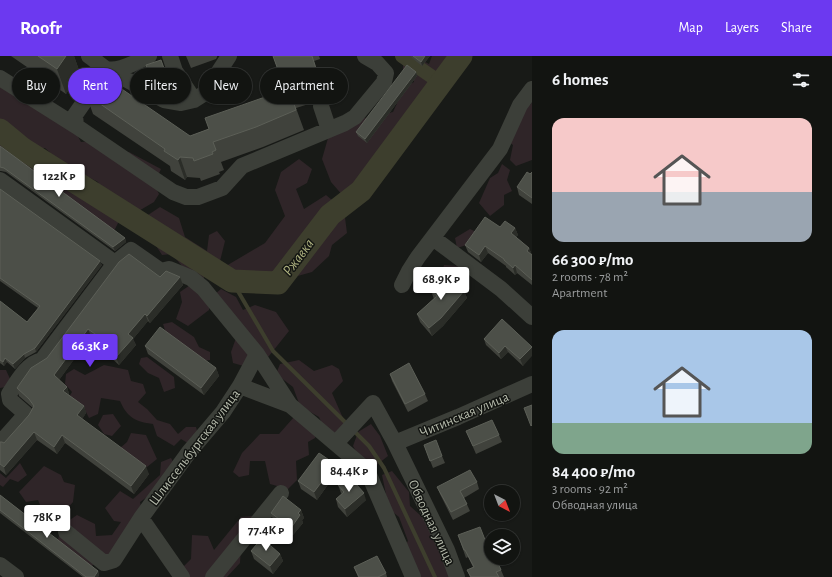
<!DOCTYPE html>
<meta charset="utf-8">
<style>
body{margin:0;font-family:"Alegreya Sans",sans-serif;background:#1b1d1a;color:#f1f3f6;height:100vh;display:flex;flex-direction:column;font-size:15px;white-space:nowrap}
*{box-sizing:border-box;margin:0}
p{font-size:13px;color:#9c9e9f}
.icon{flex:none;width:22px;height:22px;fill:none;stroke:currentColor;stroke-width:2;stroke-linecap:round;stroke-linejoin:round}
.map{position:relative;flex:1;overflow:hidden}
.sheet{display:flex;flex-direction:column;background:#121411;width:300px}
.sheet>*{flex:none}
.guide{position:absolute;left:12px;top:12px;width:380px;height:36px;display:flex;gap:8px}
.needle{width:26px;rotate:138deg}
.buttons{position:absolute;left:484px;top:429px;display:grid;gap:8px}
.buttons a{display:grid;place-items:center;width:36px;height:36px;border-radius:50%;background:#121411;box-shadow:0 1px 3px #0004,0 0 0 1px #313331;font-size:20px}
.price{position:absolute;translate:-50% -34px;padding:0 9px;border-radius:4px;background:#fff;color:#222;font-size:13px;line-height:26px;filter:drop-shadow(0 1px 2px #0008)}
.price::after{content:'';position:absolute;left:50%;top:24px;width:12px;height:9px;margin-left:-6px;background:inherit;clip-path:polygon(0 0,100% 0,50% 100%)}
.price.active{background:#6c39f0;color:#fff}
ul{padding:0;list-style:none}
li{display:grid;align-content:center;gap:8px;height:212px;padding:0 20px}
li span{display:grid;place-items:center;height:124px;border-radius:12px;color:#555}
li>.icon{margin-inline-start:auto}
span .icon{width:72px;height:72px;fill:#fffc;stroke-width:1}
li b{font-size:17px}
h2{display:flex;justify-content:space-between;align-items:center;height:48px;padding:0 20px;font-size:17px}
.pill{padding:0 14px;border-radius:18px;background:#121411;box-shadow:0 1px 3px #0004,0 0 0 1px #313331;font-size:14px;line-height:36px}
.pill.active{background:#6c39f0;color:#fff}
header{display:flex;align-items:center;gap:24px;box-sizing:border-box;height:56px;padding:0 20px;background:#6c39f0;color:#fff}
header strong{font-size:19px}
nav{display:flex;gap:22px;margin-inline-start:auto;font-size:14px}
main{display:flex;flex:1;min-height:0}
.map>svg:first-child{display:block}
.green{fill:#2f2528}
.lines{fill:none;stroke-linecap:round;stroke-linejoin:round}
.stream{stroke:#3d3e2d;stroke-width:4}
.canal{stroke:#3d3e2d;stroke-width:14}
.river{stroke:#3d3e2d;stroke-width:23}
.minor{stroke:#3c3f39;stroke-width:16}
.wall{fill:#40423c}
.shaded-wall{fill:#2b2d28}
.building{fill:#4c4f48;stroke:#5c5f57}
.labels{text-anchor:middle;stroke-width:3;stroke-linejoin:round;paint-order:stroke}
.street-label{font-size:14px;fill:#b4b9aa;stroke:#131512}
.water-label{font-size:15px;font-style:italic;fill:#b0b481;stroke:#131512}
</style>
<header>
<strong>Roofr</strong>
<nav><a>Map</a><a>Layers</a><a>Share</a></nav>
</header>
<main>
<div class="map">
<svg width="532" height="521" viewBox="0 0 532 521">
<rect width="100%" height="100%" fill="#181a17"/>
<path class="green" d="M407,0h7l15,8 3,-8h21l-2,10 -16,23 -11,4 -8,19 -10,9 -6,24 -14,8 -18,35 -24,9 -13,-15 -9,-23 6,-21 32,-19 33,-7 11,-24 10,-6 -1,-8 -10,-5v-9z
M0,25l13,9 7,11 9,-1 46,31 6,11 11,-1 25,17 12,-6 32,17 -7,15 5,10 -5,8 -17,10 -35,-19 -4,-11 -37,-19 -16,-15 -10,2 -9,-13 -13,-4 -13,-12z
M532,46v58l-16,6 -6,-6 3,-15 -10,-7 19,-32 8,-1z
M0,76l14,14 29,18 7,7 69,46 1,2 -6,12 -114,-79z
M299,103l13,10 -5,14 -11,6 8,20 22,-14 18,15 3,23 -15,12 -3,11 -17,16 -25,7 -12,11 -33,-7 -12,5 -9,-9 5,-13 39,-23 20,-27 -10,-26 6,-18z
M502,108l8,6 -3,10 5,11 -8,4v10l-14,11 -11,-13 11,-25 8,-5z
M160,151l19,11 6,19 22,14 2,-16 8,-4 8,10 -6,24 -13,5 -3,11 -12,-4 -19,-23 -10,1 -16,-25 2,-15z
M470,173l19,9 -32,10 -2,-10z
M444,209l14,1 5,9 -17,12 -7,-5z
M196,225l14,11 -1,18 -21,16 -12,-7 6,-17 -2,-10z
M221,233l15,8 7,13 12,-5 21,7 13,19 -20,25 -15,13 -21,-6 -2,-11 9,-25 -25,-33z
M172,266l22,15 5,10 11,5v8l-7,1 -37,-28 -3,-9z
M147,301l27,20 1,11 -11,4 -5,-14 -11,-5 -9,-9 2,-6z
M299,304l15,11 18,-6 7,4 4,12 -11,12 18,41 -24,-2 -7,-15 -19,-11 -7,-19 -17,-13 4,-10z
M104,309l24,5 3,11 12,3 3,9 -8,9 9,7 10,11 13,4 8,10 8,-7h10l3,11 -8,7 -10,-6 -7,7 -17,-10 -4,-12c-18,-2 -26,-7 -33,-23l-19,-3 -3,16 -9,4 -6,-12 -17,-4 6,-10 -7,-8 1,-10 8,-5 11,6z
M0,314h6l5,11 -6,6 -5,1z
M113,358l8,12 -9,10 -8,-2 -6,-9 5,-10z
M294,361l23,13 -2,8 -7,4 1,13 -13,6 1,19 -9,9 -18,-5 -5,-23h-15l-1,14 -10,2 -6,-5 9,-19 18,-19h19z
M371,368l9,12 8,20 -14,11 -12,-5 -9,-16 5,-14z
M131,377l15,2 11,24 -10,8 -27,-19 7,-6z
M171,402l4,7 -14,22 -21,15 2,10 -28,44 -23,10 -33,-26 3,-14 16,-11 18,9 1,12 16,-1 9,-13 -7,-1 -9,-13 15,-17 13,8 27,-24 1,-13z
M20,407l7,12 -9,7 -8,-3 -7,8 -3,-2v-12l6,5z
M44,410l17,9 3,7 11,3 -2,17 -14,16 -15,-3 -6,-15 -12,2 -7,-10z
M392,415l17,21 1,14 20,18 21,53h-32l-17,-28 6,-8 -9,-24 -10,-8 -7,-34z
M252,460l4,11 -15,20 -1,16 -13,14h-45l-2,-7 11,-11 1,-24 16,1 6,14 27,-33z"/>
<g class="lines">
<path class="stream" d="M232,225l41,70 75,74
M353,374l16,16 15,22 51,109"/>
<path class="canal" d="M402,0l39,27"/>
<path class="river" d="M0,74l23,19 209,132 46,2 52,-68 31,-24 100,-135"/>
<path class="minor" d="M89,0c5,3 14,12 18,13 12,3 32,-8 42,-13
M170,0l5,15 19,29 -13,3 -17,-3 -57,-31 -32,46 1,11 97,66 13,5h12l24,-9 20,-22 103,-43 10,-6 29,-35 2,-9 -9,-10 -12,-7
M0,22l76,48
M194,44l11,-7 24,-37
M321,50l8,24
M0,124l115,83 -73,97c-15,3 -25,22 -33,34l1,6 16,14 -23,26
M433,182l68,51 31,28
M115,207l16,-13 30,21 8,-2 22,9 12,10 54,66 33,51 72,61 8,11 43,100
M402,229l7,-14 9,-14 82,-108 20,-44 12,-16
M240,330l50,19
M336,387l37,-40 22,40 52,107 10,27
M395,387l63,-26 74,-33
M141,462l41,59
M66,476l38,31 10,-3 27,-42 48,-66 34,-40 17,-26 17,-32
M0,509l16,12
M213,521l68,-84"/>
</g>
<path class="wall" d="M11,0h63l6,17 -14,21z
M186,0h31v1l-1,2 -25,9z
M273,0h46l1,3 -6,2 13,37 -9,-1 -4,2 -2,4 -16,5 8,22 -41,17 -42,15 3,8 -5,2 1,2 -19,7 -1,-3 -13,-1 -2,3 -14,-9 -1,-5 -77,-52 -7,-20 104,42 19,-7 76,-40z
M411,0h19l-8,10 -10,-8z
M161,4l5,15 -15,5 -5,-15z
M238,16l5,14 -17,6 -2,-4z
M416,16l1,4 -50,67 -9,-7 -2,-4z
M0,90l125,92 1,4 -11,9 -109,-79 -5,-1h-1z
M532,116v32l-13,-9 -2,-8z
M0,133l102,76 -66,87 -11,6 -10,11 -8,-7 -3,4 -4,-3v-62l27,21 11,-14 -38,-27z
M500,171l15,1 3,7 -2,2 13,11 3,7v30l-15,-12 -2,2 -9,-8v-1l-18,-13 -7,9 -13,-10 -3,-7z
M160,221h20l3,8 -33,38 -2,-2 -15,18 3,6 -17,20 -11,-10 -3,-7 1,-1 -15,-11 -32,44 8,7 2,7v1l15,11 2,7 -4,6 67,55 -15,20 -69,-51 -8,11 -20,-14 -31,35 -6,-5v-28l4,1 25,-28 4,-7 -14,-12 -2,-8 30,-30z
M431,235h33l3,7 -24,28 -11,10 -12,-14 -3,-8 17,-15z
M484,283l48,8 -9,19 -15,-14 -7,7 -15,-14z
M145,290l71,22 3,8 -15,19 -56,-41z
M390,318l35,20 3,7 -20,11 -16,-31z
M466,375l33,4 3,7 -26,12z
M424,389l18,11 3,7 -12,5z
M337,416l-20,28 -16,-11 -3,-8z
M477,426l2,7 -15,9 6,13 -17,9 -13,-26 -3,-7z
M338,429l28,15 -19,17 -9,-10 -2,-8 6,-5 -1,-1z
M0,439l98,76 1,4 -1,2h-15l-83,-64z
M301,454l3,8 -2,2 1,3 -10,12 -20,-15 -2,-7z
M458,479l31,15 12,20 3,7h-34l-3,-7 6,-3 -5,-10 -2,1z
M251,495l29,3 3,7 -10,13 -19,-15z
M354,511l32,6 1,4h-29z"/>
<path class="shaded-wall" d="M66,0h8l6,17 -14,21 -9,-25z
M312,0l15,42 -8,-20z
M425,0h5l-8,10 -1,-4z
M416,16l1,4 -50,67 -2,-4z
M307,24l7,19 -2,4 -7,-20z
M180,101l7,20 -2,3 -7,-20z
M515,172l3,7 -4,5 -3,-7z
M125,182l1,4 -11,9 -2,-4z
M485,190l3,7 -7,9 -2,-7z
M529,192l3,7 -5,-4z
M100,205l2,4 -66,87 -1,-4z
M515,209l2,8 -2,2 -2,-7z
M180,221l3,8 -33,38 -3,-7z
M464,235l3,7 -24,28 -11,10 -3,-8z
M145,258l3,7 -15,18 3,6 -17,20 -3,-8 12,-23z
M88,273l3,7 -34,47 -3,-8z
M505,290l3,6 -7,7 -2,-6z
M532,291v9l-9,10 -3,-7z
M24,298l1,4 -10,11 -2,-5z
M5,302l2,4 -3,4 -1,-4z
M216,312l3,8 -15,19 -3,-7z
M67,331l2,7 -3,4 -3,-7z
M84,350l2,7 -6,10 -3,-8z
M34,376l3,8 -31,35 -2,-8z
M62,379l3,8 -8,11 -3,-7z
M335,408l2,8 -20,28 -3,-8z
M146,410l3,8 -15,20 -3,-8z
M364,437l2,7 -19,17 -2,-8z
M301,454l3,8 -2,2 1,3 -10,12 -2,-7z
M280,498l3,7 -10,13 -3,-8z
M98,515l1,4 -1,2h-4z"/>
<path class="building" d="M38,0h28l-9,13z
M273,0h39l7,22 -8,-1 -4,3 -2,3 -16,5 7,22 -40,17 -43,15 3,8 -4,2 1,2 -19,7 -1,-3 -13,-1 -2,3 -14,-9 1,-2 -79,-55 14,-20 90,62 19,-7 -4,-11 83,-29h-3z
M413,0h12l-4,6z
M161,4l4,11 -15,5 -4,-11z
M407,9l9,7 -51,67 -9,-7z
M238,16l3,10 -17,6 -3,-8 1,-2z
M0,90l125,92 -12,9 -109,-79 -4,-1z
M527,116l3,2 2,-2v26l-15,-11z
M0,133l100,72 -65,87 -11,6 -11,10 -8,-6 -2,4 -3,-2v-59l27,21 13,-16 -40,-28z
M485,161l15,10 5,-6 10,7 -4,5 18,15 -2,3 5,4v25l-17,-15 -2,3 -9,-8v-1l-19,-13 -6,9 -14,-10z
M129,198l31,23 6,-6 14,6 -33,39 -2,-2 -17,20 5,4 -17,19 -11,-9 4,-4 -21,-15 -34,46 13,12 -4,4 21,15 -7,9 69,51 -15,20 -69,-51 -8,12 -20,-15 -30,35 -4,-3v-22h2l2,1 25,-28 5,-9 -5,-7 -12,-11 14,-20 16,-10 72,-96z
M445,218l19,17 -23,27 -12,10 -12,-14 20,-18 -6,-5z
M502,263l30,28 -12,12 -15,-13 -6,7 -15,-14z
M160,271l56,41 -15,20 -56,-42z
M409,307l16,31 -20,10 -15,-30z
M532,349v20l-1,1 -7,-18z
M492,364l7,15 -26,11 -7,-15z
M436,384l6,16 -12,5 -6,-16z
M319,397l16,11 -21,28 -16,-11z
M470,414l7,12 -17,9 7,13 -16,8 -14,-25z
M349,420l15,17 -19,16 -9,-10 8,-7 -6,-7z
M0,439l98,76 -4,6h-8l-86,-67z
M283,440l18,14 -3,3 2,2 -9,13 -20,-15z
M480,471l9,23 2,-1v9h5l5,12 -5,2 3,5h-28l-4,-7 7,-3 -9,-17h-1l-6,-15z
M262,482l18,16 -10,12 -19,-15z
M377,500l9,17 -8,4h-19l-5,-10z"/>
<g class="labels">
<g class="street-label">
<text transform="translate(464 358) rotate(-23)" y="5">Читинская улица</text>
<text transform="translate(194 391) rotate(-53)" y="5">Шлиссельбургская улица</text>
<text transform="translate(432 466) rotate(65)" y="5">Обводная улица</text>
</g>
<g class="water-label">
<text transform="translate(298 201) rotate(-53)" y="5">Ржавка</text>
</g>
</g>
</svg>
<div class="buttons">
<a><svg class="needle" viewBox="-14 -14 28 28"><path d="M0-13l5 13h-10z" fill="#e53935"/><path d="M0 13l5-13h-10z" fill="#9c9e9f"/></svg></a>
<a><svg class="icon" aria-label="layers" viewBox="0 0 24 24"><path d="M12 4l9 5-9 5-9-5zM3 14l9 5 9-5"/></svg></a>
</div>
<b class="price" style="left:59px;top:142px">122K ₽</b>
<b class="price" style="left:441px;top:245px">68.9K ₽</b>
<b class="price active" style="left:90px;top:312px">66.3K ₽</b>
<b class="price" style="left:349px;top:437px">84.4K ₽</b>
<b class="price" style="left:47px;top:483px">78K ₽</b>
<b class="price" style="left:266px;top:496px">77.4K ₽</b>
<div class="guide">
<a class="pill">Buy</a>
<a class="pill active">Rent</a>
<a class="pill">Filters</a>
<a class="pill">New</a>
<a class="pill">Apartment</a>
</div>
</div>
<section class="sheet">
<h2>6 homes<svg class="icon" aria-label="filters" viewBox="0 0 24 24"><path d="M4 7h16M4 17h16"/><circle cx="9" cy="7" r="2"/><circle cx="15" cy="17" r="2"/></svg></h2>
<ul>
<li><span style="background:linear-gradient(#f6c9c9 60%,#9aa5b1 0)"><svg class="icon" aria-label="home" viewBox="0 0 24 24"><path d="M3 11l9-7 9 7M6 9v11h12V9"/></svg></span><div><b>66 300 ₽/mo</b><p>2 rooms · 78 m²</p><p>Apartment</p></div></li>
<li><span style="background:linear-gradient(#a9c7e8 75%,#7fa58c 0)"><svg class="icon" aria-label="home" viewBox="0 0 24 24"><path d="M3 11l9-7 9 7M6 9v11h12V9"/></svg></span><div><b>84 400 ₽/mo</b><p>3 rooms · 92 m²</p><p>Обводная улица</p></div></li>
</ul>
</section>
</main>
